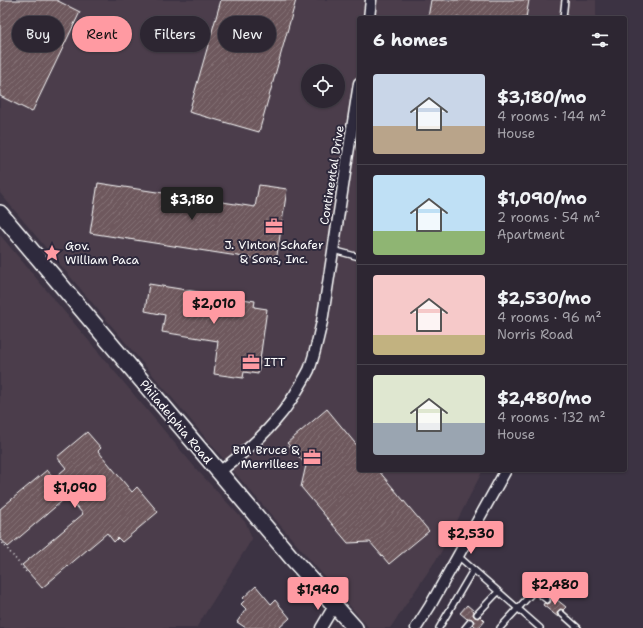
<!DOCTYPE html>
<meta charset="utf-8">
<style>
body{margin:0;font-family:"Shantell Sans",sans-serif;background:#352e3a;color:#f1f3f6;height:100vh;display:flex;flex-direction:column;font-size:15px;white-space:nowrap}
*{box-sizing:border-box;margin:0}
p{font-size:13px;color:#a7a5ac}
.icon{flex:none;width:22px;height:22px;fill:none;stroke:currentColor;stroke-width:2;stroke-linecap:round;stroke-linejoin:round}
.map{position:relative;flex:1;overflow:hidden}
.drawer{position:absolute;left:357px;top:16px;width:270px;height:456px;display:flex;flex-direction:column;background:#2d2632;border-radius:4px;box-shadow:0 1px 3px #0004,0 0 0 1px #48434d}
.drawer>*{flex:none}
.top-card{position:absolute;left:12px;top:16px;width:285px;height:36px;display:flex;gap:8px}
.buttons{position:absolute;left:301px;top:64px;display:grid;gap:8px}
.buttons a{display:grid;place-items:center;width:44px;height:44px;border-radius:50%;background:#2d2632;box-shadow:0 1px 3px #0004,0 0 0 1px #48434d;font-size:20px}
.price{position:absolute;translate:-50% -34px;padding:0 9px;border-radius:4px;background:#ff9aa2;color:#111;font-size:13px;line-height:26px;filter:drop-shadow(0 1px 2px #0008)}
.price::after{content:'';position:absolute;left:50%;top:24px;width:12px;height:9px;margin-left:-6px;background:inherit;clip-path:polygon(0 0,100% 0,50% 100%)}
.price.on{background:#222;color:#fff}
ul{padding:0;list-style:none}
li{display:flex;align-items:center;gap:12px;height:100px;padding:0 16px}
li+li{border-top:1px solid #48434d}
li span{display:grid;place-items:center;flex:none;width:112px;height:80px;border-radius:4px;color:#555}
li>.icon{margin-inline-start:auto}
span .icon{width:48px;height:48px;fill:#fffc;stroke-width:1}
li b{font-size:17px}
h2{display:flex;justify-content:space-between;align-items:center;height:48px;padding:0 16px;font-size:17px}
.chip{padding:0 14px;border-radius:18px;background:#2d2632;box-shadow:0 1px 3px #0004,0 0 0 1px #48434d;font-size:14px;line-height:36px}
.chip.on{background:#ff9aa2;color:#111}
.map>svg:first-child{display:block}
.built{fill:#4b3e4b;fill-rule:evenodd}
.building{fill:url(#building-hatch);stroke:#fff}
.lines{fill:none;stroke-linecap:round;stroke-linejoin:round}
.lane-casing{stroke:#fff;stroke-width:8}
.street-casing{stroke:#fff;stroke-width:13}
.secondary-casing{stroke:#fff;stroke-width:18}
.path{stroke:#fff;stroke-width:1.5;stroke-dasharray:1 3;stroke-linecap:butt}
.lane{stroke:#2f2a3d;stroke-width:5}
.street{stroke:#2f2a3d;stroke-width:10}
.secondary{stroke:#2f2a3d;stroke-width:15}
.labels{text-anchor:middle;stroke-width:4;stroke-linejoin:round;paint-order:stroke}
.street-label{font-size:12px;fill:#fff;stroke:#2f2a3d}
.poi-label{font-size:12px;fill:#fff;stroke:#2f2a3d;text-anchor:start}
</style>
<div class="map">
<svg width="643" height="628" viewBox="0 0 643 628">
<defs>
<pattern id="building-hatch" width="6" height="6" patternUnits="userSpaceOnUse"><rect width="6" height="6" fill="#6e585d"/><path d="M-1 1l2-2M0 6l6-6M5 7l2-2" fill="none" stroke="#847175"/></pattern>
</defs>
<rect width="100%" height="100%" fill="#3c3343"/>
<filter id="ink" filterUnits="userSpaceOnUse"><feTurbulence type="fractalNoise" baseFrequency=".025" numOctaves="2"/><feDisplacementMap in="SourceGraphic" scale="8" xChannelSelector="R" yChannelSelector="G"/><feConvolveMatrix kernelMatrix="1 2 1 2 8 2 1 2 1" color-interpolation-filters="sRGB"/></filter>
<g filter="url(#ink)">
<path class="built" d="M0,0h596v18h-237v452h124l-43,84 -50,74h-21l-127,-147 -242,-288zM308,71h30v30h-30z
M0,235l198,236 48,52 6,16 -56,89h-196z"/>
<path class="building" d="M0,0h56l24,12 -48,100 -32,-16z
M221,0h75l-37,132 -70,-20z
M431,0h98l-3,18h-98z
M98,183l157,24 4,-22 28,4 -11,73 -186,-29z
M149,284l106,17 -1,6 13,2 -9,65 -14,-2 -1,6 -29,-4 4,-33 -56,-9 3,-17 -20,-4z
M327,409l32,39v22h19l51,61 -40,33 -19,-22 -22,1 -47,-56 5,-22 -19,-22z
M87,432l14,16 -3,3 34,41 5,-5 21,25 -36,30 -4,-4 -4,4 -7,-9 -65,55 -20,-23 61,-51 -15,-18 -60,51 -8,-9v-29l47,-39 7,8 12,-10 -9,-11z
M256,586l15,18 4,-4 15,18 -11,10h-33l-9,-6 9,-13 -5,-5 4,-4 -2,-2z
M551,595l15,12 -3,3 -3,-1 -2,2 -1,3 1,2v1l-15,-12 1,-2 3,1 3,-1 1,-3 -2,-3z
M467,605l7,6 -1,4 2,2 3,1 2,-2 5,5 -6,7h-2l-4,-4 1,-3 -2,-2 -3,-1 -2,1 -7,-6z"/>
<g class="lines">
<g class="lane-casing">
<path id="lane" d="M563,18l2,-18
M333,250l26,7
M458,556l82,72
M561,613l17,15
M477,614l21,-22
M439,628l34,-58
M465,628l5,-6
M500,628l33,-36h4l10,8"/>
</g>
<g class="street-casing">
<path id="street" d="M369,18l2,-18
M218,473c23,-18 45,-36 63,-59 5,-6 10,-14 14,-20 5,-8 10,-16 14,-24 6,-15 9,-33 13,-48l37,-239
M321,628l13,-22
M416,628l14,-22 76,-136"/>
</g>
<g class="secondary-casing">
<path id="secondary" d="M0,213l291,344 64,71"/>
</g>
<path class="path" d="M0,540l27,33 1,-1"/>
<use href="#lane" class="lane"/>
<use href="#street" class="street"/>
<use href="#secondary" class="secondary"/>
</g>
</g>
<defs>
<g id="office-bare" transform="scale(1.38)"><path d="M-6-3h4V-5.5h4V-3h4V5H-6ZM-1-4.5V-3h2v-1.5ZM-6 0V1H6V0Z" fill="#ff9aa2" stroke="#2f2a3d" stroke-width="2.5" paint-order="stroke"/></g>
<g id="sight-bare" transform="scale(1.38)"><path d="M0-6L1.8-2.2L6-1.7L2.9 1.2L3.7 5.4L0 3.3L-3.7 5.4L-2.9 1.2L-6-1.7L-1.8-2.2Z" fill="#ff9aa2" stroke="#2f2a3d" stroke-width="2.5" paint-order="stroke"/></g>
</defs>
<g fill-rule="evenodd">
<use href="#office-bare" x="274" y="226"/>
<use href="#sight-bare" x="52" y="253"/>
<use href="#office-bare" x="251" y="362"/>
<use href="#office-bare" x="312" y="457"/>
</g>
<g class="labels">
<g class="street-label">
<text transform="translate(332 175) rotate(-81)" y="4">Continental Drive</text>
<text transform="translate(176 422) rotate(50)" y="4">Philadelphia Road</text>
</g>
<g class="poi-label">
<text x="274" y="249" text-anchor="middle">J. Vinton Schafer<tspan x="274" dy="14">&amp; Sons, Inc.</tspan></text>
<text x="65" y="250">Gov.<tspan x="65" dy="14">William Paca</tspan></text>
<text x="264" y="366">ITT</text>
<text x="299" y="454" text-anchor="end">BM Bruce &amp;<tspan x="299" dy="14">Merrillees</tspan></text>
</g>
</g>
</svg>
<div class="buttons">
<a><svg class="icon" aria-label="locate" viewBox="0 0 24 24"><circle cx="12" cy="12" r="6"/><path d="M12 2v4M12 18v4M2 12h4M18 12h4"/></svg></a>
</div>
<b class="price on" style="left:192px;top:221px">$3,180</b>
<b class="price" style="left:214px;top:325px">$2,010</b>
<b class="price" style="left:75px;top:509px">$1,090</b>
<b class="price" style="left:471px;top:555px">$2,530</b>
<b class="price" style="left:555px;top:606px">$2,480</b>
<b class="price" style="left:318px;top:611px">$1,940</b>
<div class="top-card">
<a class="chip">Buy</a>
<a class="chip on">Rent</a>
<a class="chip">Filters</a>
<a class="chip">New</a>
</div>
<section class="drawer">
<h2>6 homes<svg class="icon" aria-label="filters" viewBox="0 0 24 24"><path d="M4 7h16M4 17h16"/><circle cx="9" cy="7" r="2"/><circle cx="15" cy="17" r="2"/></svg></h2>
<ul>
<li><span style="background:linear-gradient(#c9d6e8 65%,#b9a48a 0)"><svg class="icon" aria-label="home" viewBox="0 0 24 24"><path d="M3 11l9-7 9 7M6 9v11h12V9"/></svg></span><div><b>$3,180/mo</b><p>4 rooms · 144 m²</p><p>House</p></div></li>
<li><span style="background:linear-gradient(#bfe0f5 70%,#8fb573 0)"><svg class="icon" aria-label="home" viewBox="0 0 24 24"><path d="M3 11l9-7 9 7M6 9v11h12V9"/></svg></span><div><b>$1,090/mo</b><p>2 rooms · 54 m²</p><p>Apartment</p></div></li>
<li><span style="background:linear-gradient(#f6c9c9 75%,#c2b280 0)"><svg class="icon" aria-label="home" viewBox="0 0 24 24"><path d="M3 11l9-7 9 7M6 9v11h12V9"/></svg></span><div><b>$2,530/mo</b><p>4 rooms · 96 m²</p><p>Norris Road</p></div></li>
<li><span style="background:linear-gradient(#dfe7d0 60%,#9aa5b1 0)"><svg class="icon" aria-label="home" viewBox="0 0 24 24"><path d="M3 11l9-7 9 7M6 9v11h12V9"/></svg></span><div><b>$2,480/mo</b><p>4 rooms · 132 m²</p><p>House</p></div></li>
</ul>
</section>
</div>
